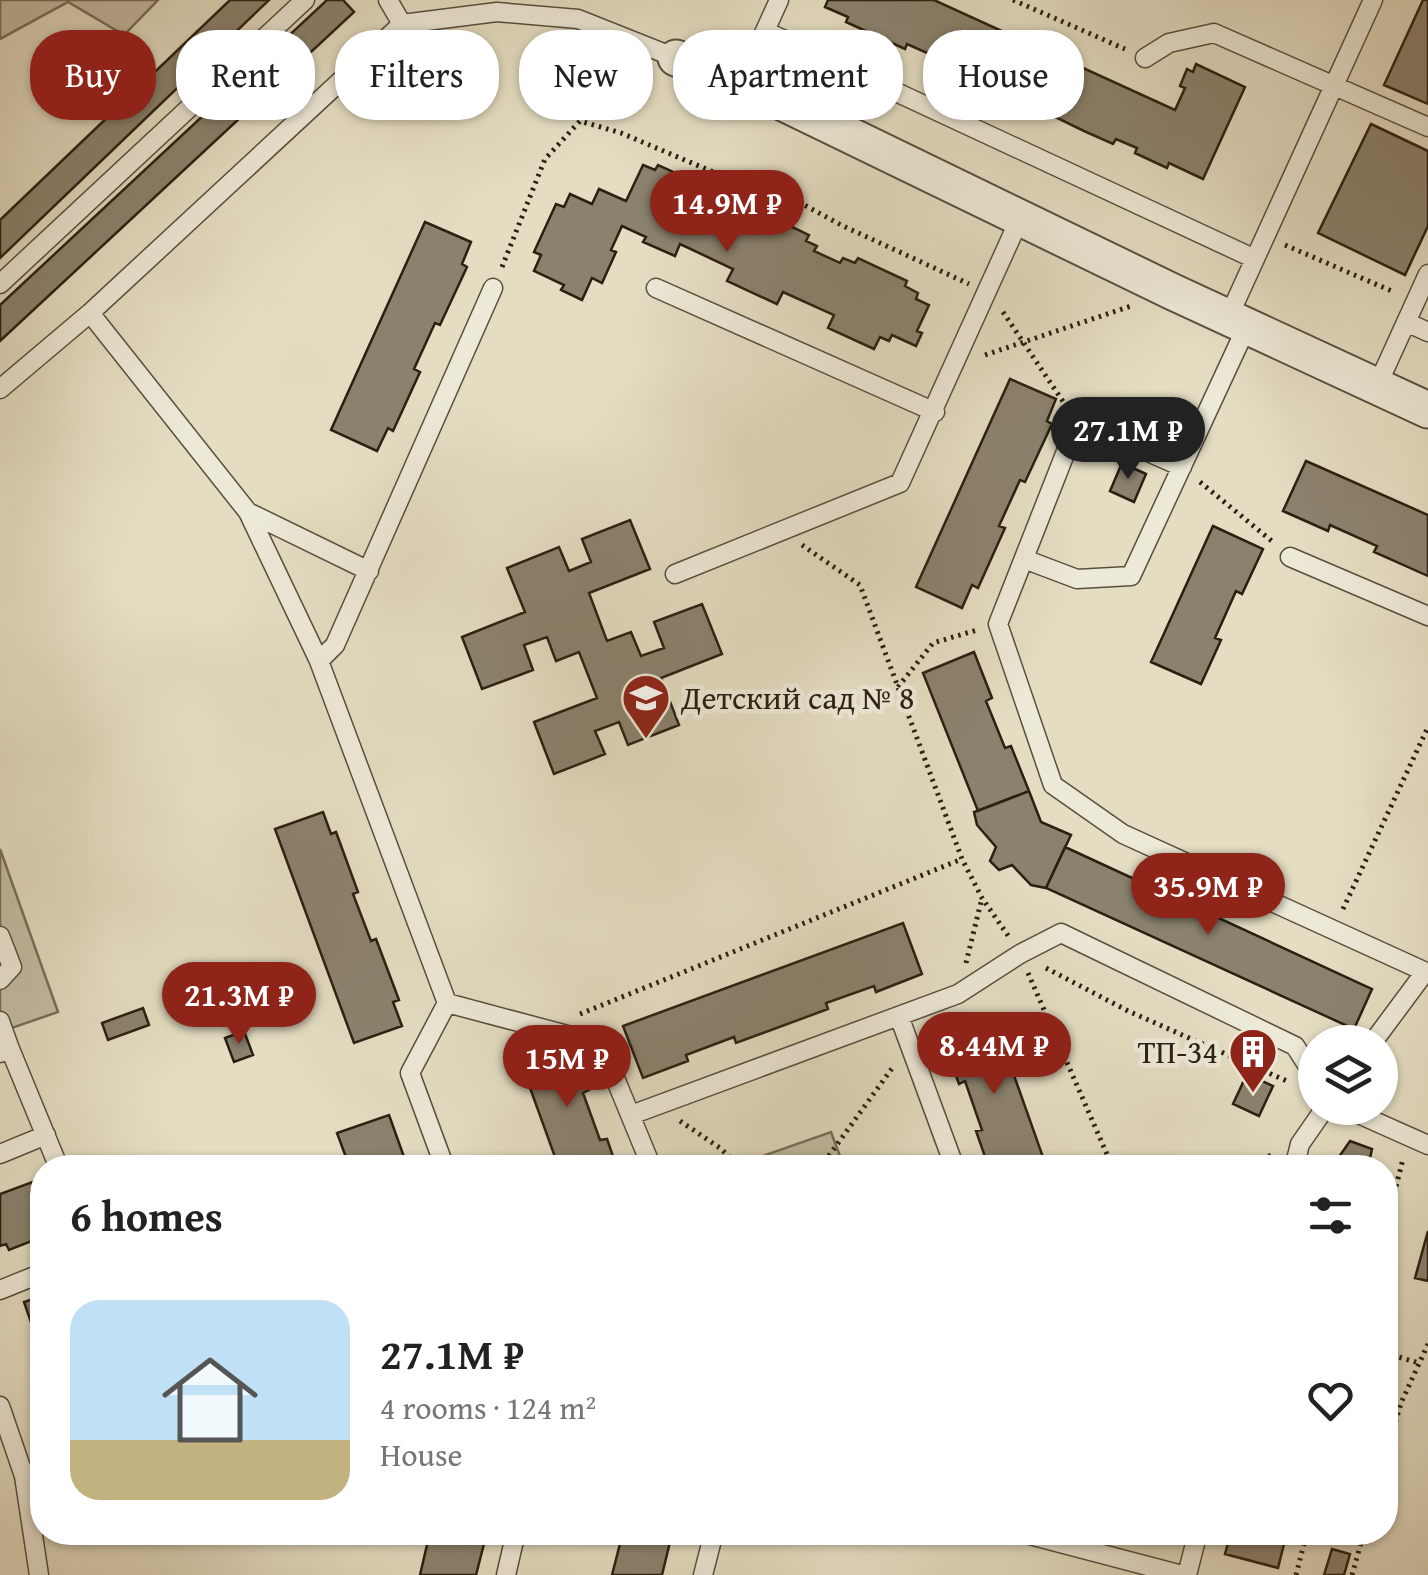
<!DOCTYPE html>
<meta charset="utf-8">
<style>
body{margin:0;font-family:"Gentium Book Plus",serif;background:#f2f2f2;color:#222;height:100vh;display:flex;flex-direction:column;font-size:38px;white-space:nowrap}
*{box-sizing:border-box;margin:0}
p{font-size:32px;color:#767676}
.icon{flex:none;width:55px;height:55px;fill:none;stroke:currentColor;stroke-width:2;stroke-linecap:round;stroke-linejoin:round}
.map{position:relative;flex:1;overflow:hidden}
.side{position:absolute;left:30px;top:1155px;width:1368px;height:390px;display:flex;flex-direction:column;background:#fff;border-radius:40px;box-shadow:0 2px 8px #0004}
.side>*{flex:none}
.banner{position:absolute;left:30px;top:30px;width:1370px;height:90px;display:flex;gap:20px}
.tools{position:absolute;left:1298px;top:1025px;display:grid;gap:20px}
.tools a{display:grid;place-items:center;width:100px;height:100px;border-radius:50%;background:#fff;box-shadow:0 2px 8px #0004;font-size:50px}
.price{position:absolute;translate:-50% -85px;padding:0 22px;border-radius:35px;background:#8f2418;color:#fff;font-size:32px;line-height:65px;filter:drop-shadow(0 2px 5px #0008)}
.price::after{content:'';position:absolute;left:50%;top:60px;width:30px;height:22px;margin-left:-15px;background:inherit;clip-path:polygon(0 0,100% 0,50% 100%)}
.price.active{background:#222;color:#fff}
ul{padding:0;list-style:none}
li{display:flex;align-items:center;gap:30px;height:250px;padding:0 40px}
li span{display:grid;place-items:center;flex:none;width:280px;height:200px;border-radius:30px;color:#555}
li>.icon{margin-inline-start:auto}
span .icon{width:120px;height:120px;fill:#fffc;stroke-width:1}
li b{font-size:42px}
h2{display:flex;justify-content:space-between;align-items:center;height:120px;padding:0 40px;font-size:42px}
.pill{padding:0 35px;border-radius:40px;background:#fff;box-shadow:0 2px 8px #0004;font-size:35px;line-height:90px}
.pill.active{background:#8f2418;color:#fff}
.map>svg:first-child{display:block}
.green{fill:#c4bda4;stroke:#776e5b;stroke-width:2.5}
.building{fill:#8b826e;stroke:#2a2012;stroke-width:2.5}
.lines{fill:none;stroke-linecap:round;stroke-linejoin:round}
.service-casing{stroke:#584f3e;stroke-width:21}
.minor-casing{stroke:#584f3e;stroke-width:39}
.path{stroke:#2a2012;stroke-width:5;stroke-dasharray:2.5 5;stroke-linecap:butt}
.service{stroke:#ede9d7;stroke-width:18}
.minor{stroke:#ede9d7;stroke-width:35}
.labels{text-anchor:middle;stroke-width:9;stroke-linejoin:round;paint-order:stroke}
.poi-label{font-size:32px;fill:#2a2012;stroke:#ede9d7;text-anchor:start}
</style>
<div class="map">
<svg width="1428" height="1575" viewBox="0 0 1428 1575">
<rect width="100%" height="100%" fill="#e4ddc2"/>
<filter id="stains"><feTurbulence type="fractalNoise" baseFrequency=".002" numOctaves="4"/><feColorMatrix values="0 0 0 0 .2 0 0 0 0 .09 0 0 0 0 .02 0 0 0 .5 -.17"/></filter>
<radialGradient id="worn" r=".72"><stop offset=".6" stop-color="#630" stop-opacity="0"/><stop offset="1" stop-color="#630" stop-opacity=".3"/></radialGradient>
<path class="green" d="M0,0h158l-34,35 -56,-33 -68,37z
M0,849l58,163 -58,20z
M831,1132l13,35h-106l-1,-2z"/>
<path class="building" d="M230,0h39l-269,258v-38z
M327,0h16l11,12 -354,329v-36z
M828,0h106l241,110 10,-22 -5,-2 7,-17 6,3 3,-8 49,23 -42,92 -34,-16 -2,5 -32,-15 2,-5 -21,-9 -3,5 -29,-13 -29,-14 2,-5 -46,-21 -2,5 -30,-13 -30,-14 3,-5 -45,-20 -2,5 -59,-27 2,-5 -23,-10z
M1423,0h5v104l-44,-19z
M1371,124l57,27v75l-23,49 -87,-42z
M643,165l12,5 3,-5 51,23 -3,6 11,5 -2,6 28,13 2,-6 11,6 3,-7 50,24 -3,6 11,5 -3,5 26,12 3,-5 12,5 3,-5 49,23 -2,5 13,7 -2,6 13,6 -12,26 5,2 -6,13 -24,-11 -3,6 -9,-4 -6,12 -46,-21 6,-13 -51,-23 -6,12 -50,-23 6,-12 -53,-25 -5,12 -32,-14 3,-5 -24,-11 -11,24 5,2 -14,31 -10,-5 -10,22 -21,-10 3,-5 -30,-14 7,-16 -7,-3 22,-48 8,3 6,-13 22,10 7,-15 27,12z
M425,222l46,20 -9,22 5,3 -27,58 -5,-2 -21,46 6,3 -27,59 -5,-3 -11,23 -46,-21z
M1010,379l46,20 -9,22 5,3 -27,58 -5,-2 -21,46 6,2 -27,60 -6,-3 -10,23 -46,-21z
M1306,461l122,54v61l-54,-24 3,-6 -47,-21 -2,6 -45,-20z
M1122,463l24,11 -12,28 -24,-11z
M630,520l20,49 -61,24 18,48 24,-9 10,24 23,-8 -10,-26 48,-18 20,50 -61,24 18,47 -51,20 -9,-23 -24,9 10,23 -51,20 -20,-52 63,-24 -18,-46 -23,9 -9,-24 -23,8 9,25 -51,19 -20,-52 63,-25 -18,-44 52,-21 10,24 22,-9 -9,-23z
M1213,526l50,23 -21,45 -6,-3 -21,47 6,2 -20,44 -50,-22z
M974,652l18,46 -6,3 19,47 6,-2 18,45 -51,20 -55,-138z
M1029,791l12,31 30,13 -25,53 -15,-3 -19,-20 -13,5 -9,-9 6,-14 -19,-22 -3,-13z
M323,812l8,22 5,-2 22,60 -5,2 18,47 5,-2 23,61 -6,2 9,24 -48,17 -79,-214z
M1065,847l307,142 -18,40 -308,-141z
M903,923l19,51 -46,18 -2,-6 -48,17 2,6 -92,34 -2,-6 -48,18 2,6 -45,17 -20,-52z
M143,1008l6,17 -41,15 -6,-17z
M994,1019l50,141 -22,8h-33l-13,-37 6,-1 -17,-49 -6,3 -17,-46z
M244,1031l9,24 -19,7 -9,-24z
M572,1044l17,46 -6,3 17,47 7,-1 10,29h-58l-38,-105z
M1247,1074l26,12 -14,30 -26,-12z
M389,1115l19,53h-58l-13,-35z
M1350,1141l22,8 -4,19 -34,-4z
M35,1181l7,19v37l-33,13 -3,-6 -6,2v-52z
M1428,1231v50l-13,-3z
M42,1296v51l-2,1 -16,-46z
M430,1532h57l-11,43h-56z
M623,1532h56l-2,11 -7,-1 -8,33h-50z
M1231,1532h56l-9,36 -53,-14z
M1332,1549l18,5 -6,21h-20z"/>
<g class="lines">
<g class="service-casing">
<path id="service" d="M388,0l14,24
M765,31l14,-31
M1145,58l24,-15 45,-10 214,94
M740,82l25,-51 490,228
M0,284l305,-284
M656,288l279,124
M90,313l158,199 71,149 128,342 -37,70 35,95
M1228,318l145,-318
M1406,322l22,10
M1377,386l51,-112
M0,389l90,-76 312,-289 95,-12 81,7 98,39
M1182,467l-104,-46 -80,203 55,161 70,49 305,139
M248,512l121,59
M1290,557l138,59
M1024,559l53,20 54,-3 116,-250
M675,574l225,-91 120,-265
M319,661l16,-16 158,-357
M0,936l12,31 -12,13
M447,1003l154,41 51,124
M899,1016l56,152
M0,1021l10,28
M1373,1042l52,-70
M0,1053l10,-4 49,119
M1345,1108l83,37
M631,1115l327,-121 62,-40 41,-21 234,113 20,31
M0,1154l46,-19
M1294,1168l6,-24 25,-36
M0,1290l42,-17
M0,1406l24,70 15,99
M1018,1532l164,43
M506,1575l10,-43
M703,1575l11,-43
M1187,1575l11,-43"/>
</g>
<g class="minor-casing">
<path id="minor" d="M676,58l64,24 433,210 255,118"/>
</g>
<path class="path" d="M1013,0l112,49
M1285,245l109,47
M502,267l43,-108 35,-38 41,12 142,60 10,-5 68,37 128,59
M1003,312l61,91
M985,355l146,-49
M1200,482l73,60
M802,545l58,40 102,274 20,39 27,39
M898,687l35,-44 44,-13
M1343,909l85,-182
M966,963l16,-65
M1046,968l82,43 161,71
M1028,973l85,195
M580,1014l382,-155
M680,1121l40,27 21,20
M820,1168l73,-101
M1241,1168l33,-14
M1385,1230l18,-71
M1385,1353l34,10
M1385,1458l16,-55 27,-59
M1296,1575l11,-43
M1352,1575l12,-43"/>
<use href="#service" class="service"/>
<use href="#minor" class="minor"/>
</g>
<defs>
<g id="school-pin" transform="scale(2.5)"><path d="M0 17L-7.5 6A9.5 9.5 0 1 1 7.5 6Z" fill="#8f2418" stroke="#ede9d7"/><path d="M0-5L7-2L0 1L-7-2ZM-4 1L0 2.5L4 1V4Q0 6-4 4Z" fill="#fff"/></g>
<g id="building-pin" transform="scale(2.5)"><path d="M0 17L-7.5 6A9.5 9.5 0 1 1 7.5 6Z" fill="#8f2418" stroke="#ede9d7"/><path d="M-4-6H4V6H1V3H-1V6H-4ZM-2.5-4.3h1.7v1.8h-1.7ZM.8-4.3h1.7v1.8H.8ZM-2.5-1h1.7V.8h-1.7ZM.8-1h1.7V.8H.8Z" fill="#fff"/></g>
</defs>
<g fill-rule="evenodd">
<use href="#school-pin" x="646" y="698"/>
<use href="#building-pin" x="1253" y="1052"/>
</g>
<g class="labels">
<g class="poi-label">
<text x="681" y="709">Детский сад № 8</text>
<text x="1218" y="1063" text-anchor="end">ТП-34</text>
</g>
</g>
<rect width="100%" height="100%" filter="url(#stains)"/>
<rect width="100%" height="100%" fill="url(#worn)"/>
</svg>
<div class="tools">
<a><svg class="icon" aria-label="layers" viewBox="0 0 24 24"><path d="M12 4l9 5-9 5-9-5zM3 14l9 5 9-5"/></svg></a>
</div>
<b class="price" style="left:727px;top:255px">14.9M ₽</b>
<b class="price active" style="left:1128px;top:482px">27.1M ₽</b>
<b class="price" style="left:1208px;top:938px">35.9M ₽</b>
<b class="price" style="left:239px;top:1047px">21.3M ₽</b>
<b class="price" style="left:994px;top:1097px">8.44M ₽</b>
<b class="price" style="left:567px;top:1110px">15M ₽</b>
<div class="banner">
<a class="pill active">Buy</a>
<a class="pill">Rent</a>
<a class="pill">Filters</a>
<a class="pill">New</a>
<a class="pill">Apartment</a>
<a class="pill">House</a>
</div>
<section class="side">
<h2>6 homes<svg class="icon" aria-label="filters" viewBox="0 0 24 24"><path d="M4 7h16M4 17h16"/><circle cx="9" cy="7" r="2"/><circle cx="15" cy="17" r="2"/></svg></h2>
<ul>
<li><span style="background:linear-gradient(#bfe0f5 70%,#c2b280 0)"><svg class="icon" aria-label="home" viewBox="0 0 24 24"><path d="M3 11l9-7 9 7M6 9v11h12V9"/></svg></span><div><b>27.1M ₽</b><p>4 rooms · 124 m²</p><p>House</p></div><svg class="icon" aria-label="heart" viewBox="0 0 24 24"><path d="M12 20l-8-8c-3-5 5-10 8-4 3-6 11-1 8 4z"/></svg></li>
</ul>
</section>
</div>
